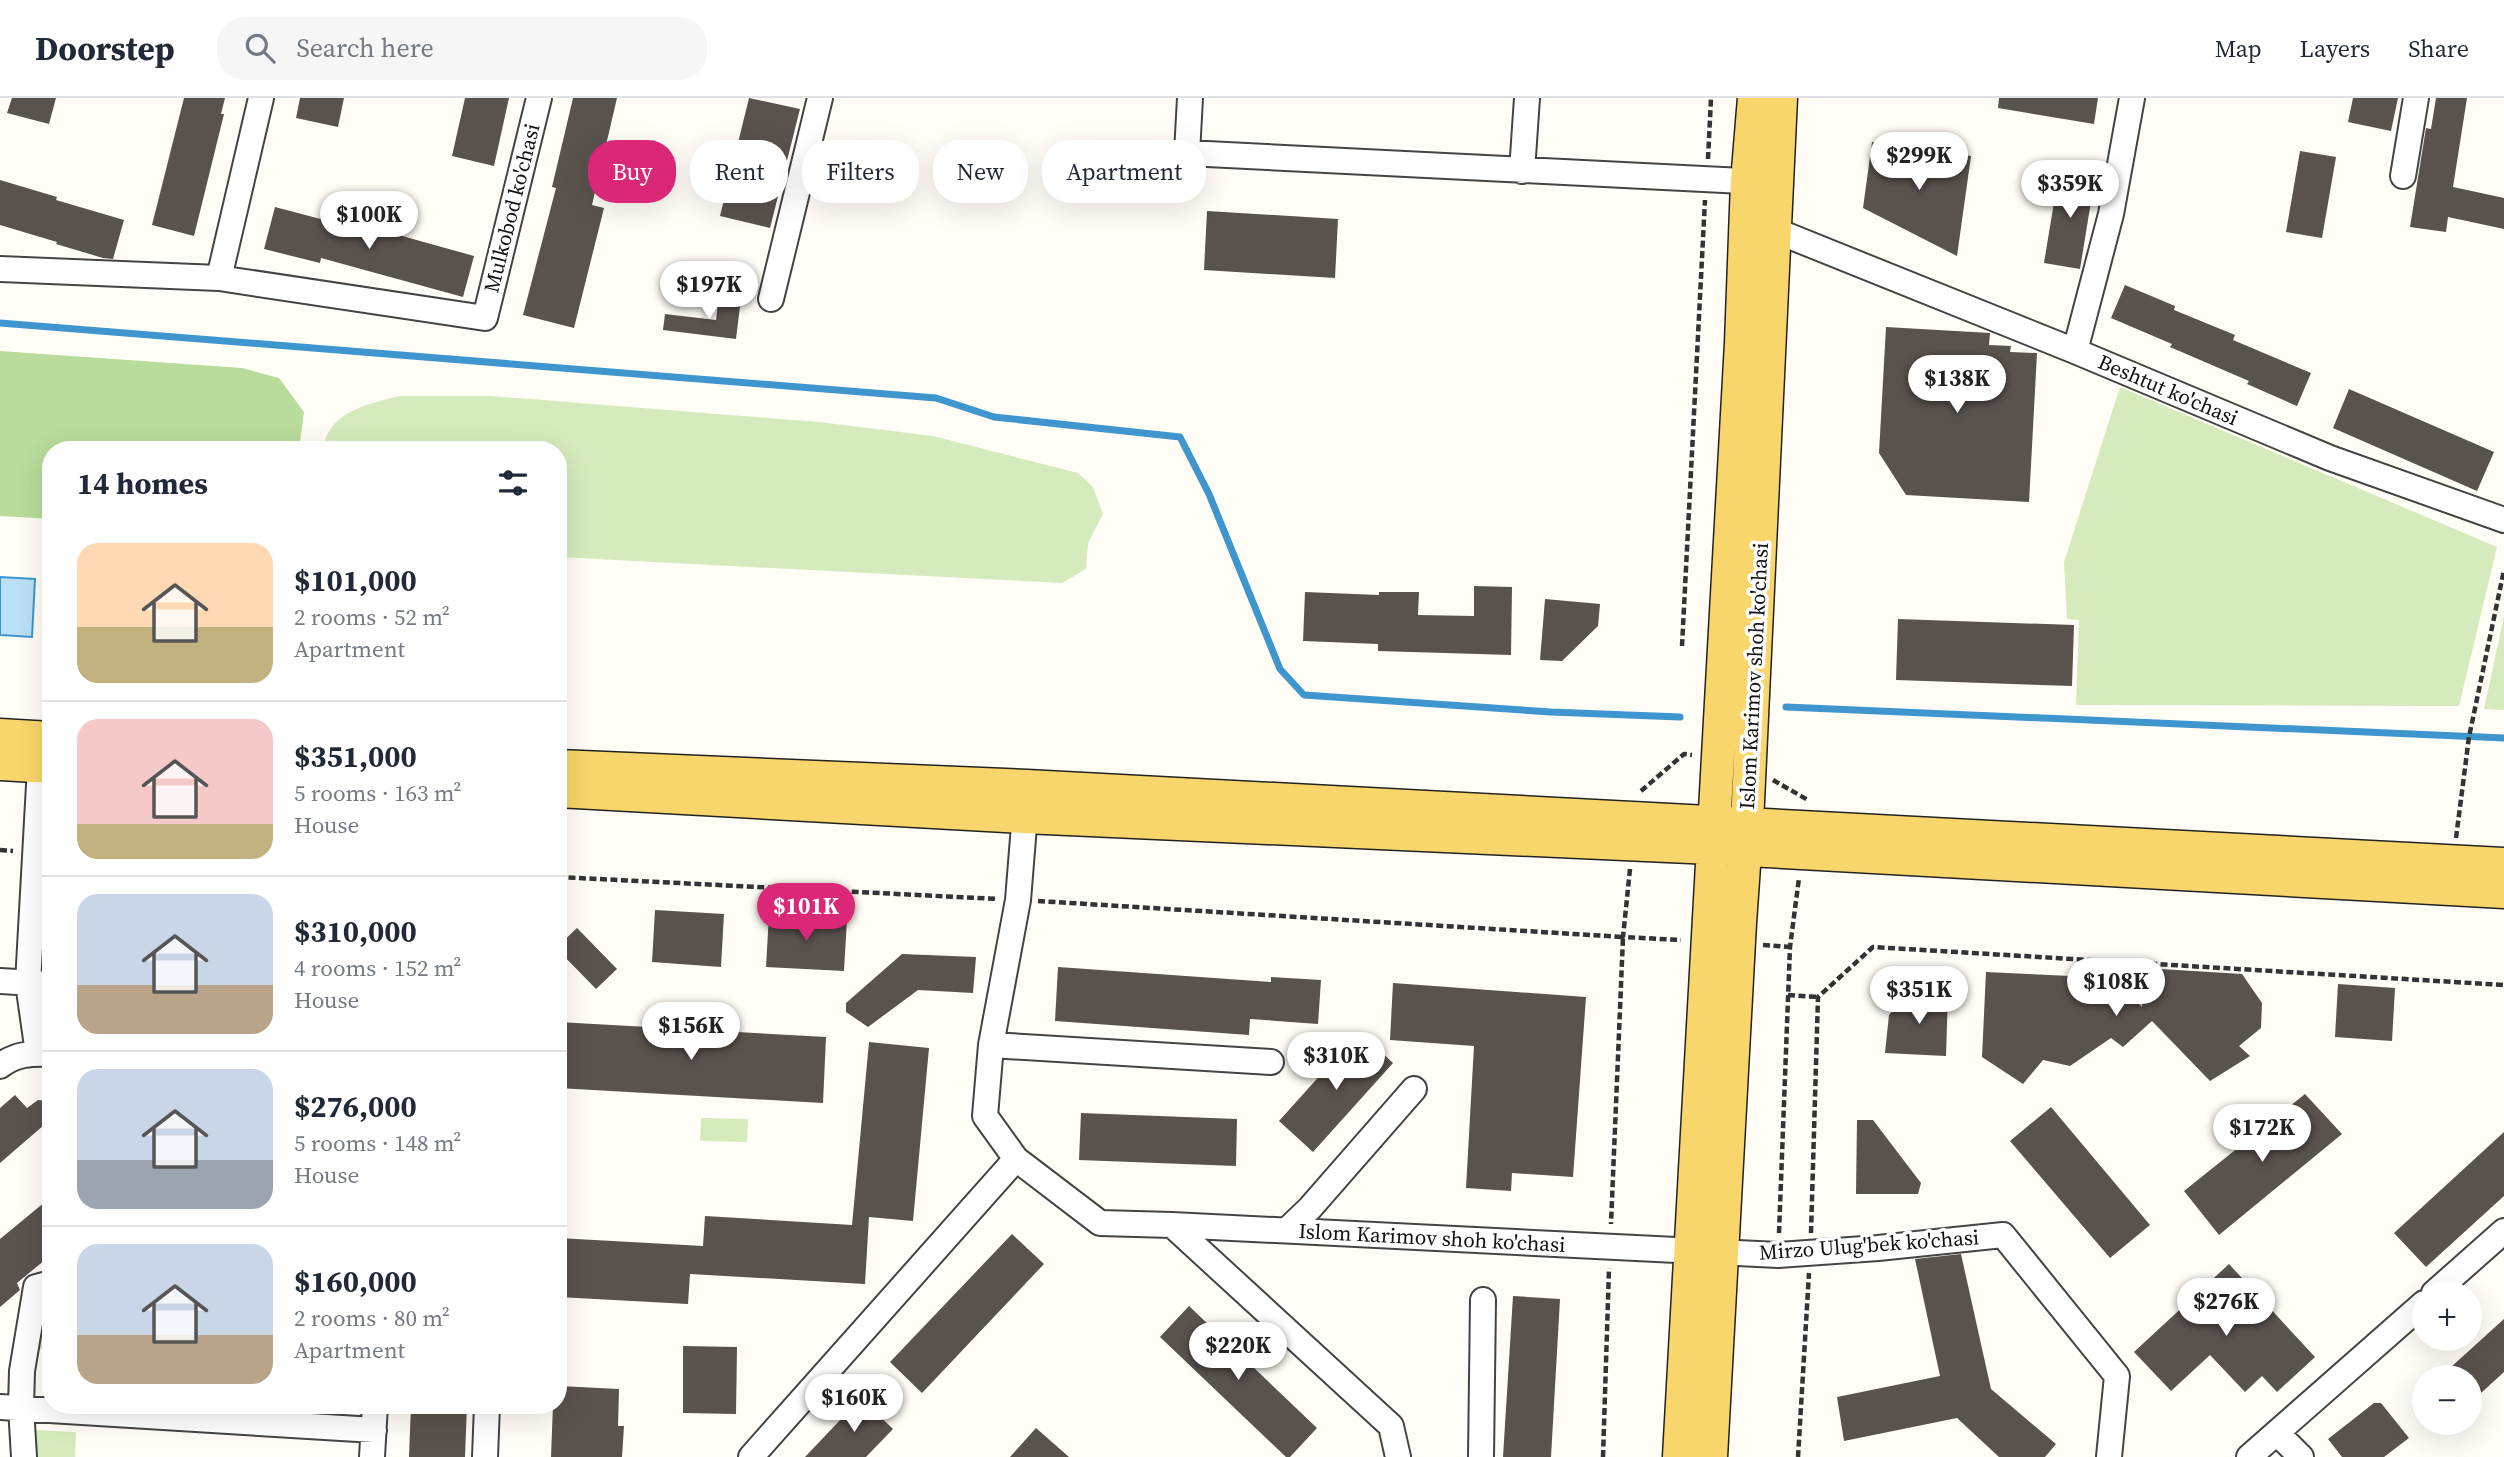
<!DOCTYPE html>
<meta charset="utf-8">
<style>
body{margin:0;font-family:"Source Serif 4",serif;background:#f6f6f7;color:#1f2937;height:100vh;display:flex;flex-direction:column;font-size:26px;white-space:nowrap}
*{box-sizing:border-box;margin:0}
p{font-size:23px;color:#747a83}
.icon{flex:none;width:38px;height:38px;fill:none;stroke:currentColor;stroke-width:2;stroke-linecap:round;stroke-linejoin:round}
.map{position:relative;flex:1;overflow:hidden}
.side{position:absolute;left:42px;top:343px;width:525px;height:973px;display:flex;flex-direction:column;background:#fff;border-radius:28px;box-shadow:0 7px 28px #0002}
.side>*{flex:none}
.guide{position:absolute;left:588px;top:42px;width:665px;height:63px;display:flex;gap:14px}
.controls{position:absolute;left:2412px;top:1183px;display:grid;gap:14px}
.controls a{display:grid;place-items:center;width:70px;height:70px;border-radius:50%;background:#fff;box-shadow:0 7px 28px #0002;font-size:35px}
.price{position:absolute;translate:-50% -60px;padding:0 16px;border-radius:24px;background:#fff;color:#222;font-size:23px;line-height:46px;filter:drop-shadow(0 2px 4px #0008)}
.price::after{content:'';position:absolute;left:50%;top:42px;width:21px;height:16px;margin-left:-10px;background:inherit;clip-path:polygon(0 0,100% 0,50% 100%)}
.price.current{background:#db2777;color:#fff}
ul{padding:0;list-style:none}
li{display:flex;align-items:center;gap:21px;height:175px;padding:0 35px}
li+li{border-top:2px solid #e0e1e3}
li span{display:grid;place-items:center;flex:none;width:196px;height:140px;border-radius:21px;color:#555}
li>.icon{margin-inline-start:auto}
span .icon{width:84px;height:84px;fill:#fffc;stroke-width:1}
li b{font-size:30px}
h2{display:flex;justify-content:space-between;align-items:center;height:84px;padding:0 35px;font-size:30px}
.tag{padding:0 24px;border-radius:28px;background:#fff;box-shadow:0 7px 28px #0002;font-size:24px;line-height:63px}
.tag.current{background:#db2777;color:#fff}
header{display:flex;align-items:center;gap:42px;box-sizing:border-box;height:98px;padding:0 35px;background:#fff;border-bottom:2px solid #e0e1e3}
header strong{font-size:33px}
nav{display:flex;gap:38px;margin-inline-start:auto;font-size:24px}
.search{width:490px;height:63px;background:#f6f6f7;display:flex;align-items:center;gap:18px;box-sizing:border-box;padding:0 24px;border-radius:28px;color:#747a83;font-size:26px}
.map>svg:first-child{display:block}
.green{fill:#d5ebbd}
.forest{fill:#b9dc9c}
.water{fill:#b9e0f7;stroke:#3f96cf;stroke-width:2}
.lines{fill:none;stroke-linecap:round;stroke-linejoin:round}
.stream{stroke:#3f96cf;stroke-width:7}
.building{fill:#5a524d}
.minor-casing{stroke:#444;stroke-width:28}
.major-casing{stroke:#222;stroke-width:35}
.path{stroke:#333;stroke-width:4.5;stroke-dasharray:7 3.5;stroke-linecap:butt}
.minor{stroke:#fff;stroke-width:24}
.major{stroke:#f9d66b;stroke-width:32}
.labels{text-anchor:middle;stroke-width:7;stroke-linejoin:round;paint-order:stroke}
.street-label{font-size:21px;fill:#111;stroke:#fff}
</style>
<header>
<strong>Doorstep</strong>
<div class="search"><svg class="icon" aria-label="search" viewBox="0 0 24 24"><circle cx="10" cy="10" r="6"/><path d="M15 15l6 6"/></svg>Search here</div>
<nav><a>Map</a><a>Layers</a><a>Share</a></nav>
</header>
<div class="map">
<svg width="2504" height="1359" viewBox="0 0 2504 1359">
<rect width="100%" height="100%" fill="#fffdf5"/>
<path class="green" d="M2120,289l377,160 -38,159 -383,-1 3,-85 -12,-1 -3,-57z
M399,298h92l328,26 114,14 145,37 15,14 10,27 -15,29 -2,26 -24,14 -504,-26v-107h-235c4,-38 45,-46 76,-54z
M2504,518v94l-20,-1z
M701,1020l47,1 -1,23 -47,-1z
M41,1193l10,1v58l-13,-1z
M36,1332l40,2 -1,25h-41z"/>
<path class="forest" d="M0,253l242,17 37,10 25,34 -5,38h-248v69l-51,-3z"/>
<path class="water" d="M0,479l35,2 -3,58 -32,-2z"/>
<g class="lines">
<path class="stream" d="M0,225l936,75 58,19 186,20 29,57 71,175 24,26 247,17 129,5
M1786,609l718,31"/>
</g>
<path class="building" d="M12,0h44l-7,26 -42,-11z
M184,0h41l-4,16h3l-30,122 -42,-11z
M300,0h44l-6,29 -42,-9z
M465,0h44l-15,68 -42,-10z
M573,0h44l-25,107 12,3 -30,120 -51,-13 33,-127 -4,-1z
M749,0l51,11 -30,119 -50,-12z
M1999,0h99l-4,26 -96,-16z
M2353,0h45l-7,33 -43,-9z
M2436,0h31l-14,89 51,11v31l-56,-12 -2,15 -36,-5 16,-99 5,1z
M1872,44l99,14 -14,100 -94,-48z
M2300,53l36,6 -14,81 -36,-6z
M2059,74l36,5 -15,92 -36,-6z
M0,82l57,17 -1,3 68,20 -11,39 -10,-1 -47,-14 1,-2 -57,-17z
M275,109l76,20 1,-5 122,34 -11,41 -142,-39 -1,5 -56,-14z
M1207,113l131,8 -3,59 -131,-8z
M2125,187l50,21 -1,4 61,25 -2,5 78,33 -14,33 -50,-22 2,-3 -79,-34 2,-3 -61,-26z
M719,197l22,3 -5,41 -73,-9 2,-16 51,6z
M1886,229l104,6 -1,12 22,1 -1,6 27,1 -8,149 -123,-7 -27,-42z
M2349,291l145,63 -17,39 -144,-63z
M1474,488l38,1 -1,68 -133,-4v-7l-75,-3 2,-49 74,3v-3h40l-1,23 56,1z
M1545,501l55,5 -2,22 -36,35 -22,-1z
M1898,521l176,6 -2,61 -176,-6z
M655,812l69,4 -3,53 -69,-5z
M769,816l78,5 -3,52 -78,-4z
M577,830l40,41 -21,20 -38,-39v-4z
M902,856l74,3 -3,36 -55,-3 -50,37 -22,-15v-9z
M1058,869l213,15v-5l50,3 -3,44 -68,-5 -1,16 -194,-14z
M2144,870l98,6 20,29 -1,25 -22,18 11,10 -40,25 -58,-60 -29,26 -12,-9 -41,28 -27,-6 -20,24 -41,-27 4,-85 129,6 27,29z
M1393,885l193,14 -13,180 -61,-4 -1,18 -45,-3 8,-142 -84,-6z
M2338,886l57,4 -3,53 -57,-4z
M1948,896l-2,62 -61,-3 4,-38 17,-20z
M558,924l268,15 -3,66 -265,-15z
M1359,934l34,31 -80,89 -34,-31z
M869,944l60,6 -16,173 -44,-4 -4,67 -175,-10 -2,30 -130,-7v-59l145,8 2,-30 147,9z
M2305,996l37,40 -123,101 -35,-44z
M15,997l12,13 11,-8 13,1v18l-51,44v-55z
M2051,1009l99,118 -40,33 -100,-117z
M1081,1015l156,6 -1,47 -157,-6z
M1857,1022h16l48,63 -3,11h-62z
M2504,1034v64l-78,71 -32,-34z
M51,1099v58l-34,28 3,7 -20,17v-68z
M1012,1136l32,30 -122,129 -32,-31z
M1961,1156l30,135 65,55 -11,13h-46l-42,-39 -113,23 -7,-44 103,-21 -25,-117z
M2229,1166l86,93 -38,35 -15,-16 -17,16 -35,-37 -39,36 -37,-39z
M1513,1198l47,3 -9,158h-48z
M1189,1208l128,122 -27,29h-4l-126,-120z
M2504,1221v53l-35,32v-27h-29z
M683,1248l54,1 -1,67 -53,-1z
M559,1288l60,3 -1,37h6l-2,31h-71l2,-52h5z
M861,1300l32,31 -27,28h-61z
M2374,1305h7l28,35 -25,19h-42l-14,-18z
M411,1307h56l-2,52h-56z
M1036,1330l33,29h-59z"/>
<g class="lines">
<g class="minor-casing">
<path id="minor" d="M1190,0l-3,55 576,29
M1522,73l5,-73
M2403,78l13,-78
M1774,132l301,121 255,107 174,62
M0,171l219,9 266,40 54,-220
M219,180l42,-180
M771,201l49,-201
M2075,253l36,-137 21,-116
M1026,703l-8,99 -27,145 -6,71 31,43 84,64 72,2 219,201 7,31
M0,883l51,3
M991,947l280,17
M38,955l-10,-70 13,-234
M0,968c15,-12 31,-13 51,-12
M1172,1127l606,30 100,-7 125,-13 114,141 -8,81
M1287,1132l23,-22 104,-119
M2434,1195l70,-62
M0,1309l374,23
M2277,1335l24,24
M24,1359l-3,-50 1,-36 14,-84 15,-4
M372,1359l3,-52
M485,1359l2,-52
M751,1359l265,-298
M1481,1359l2,-157
M2249,1359l175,-154"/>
</g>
<g class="major-casing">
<path id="major" d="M0,637l51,3
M0,666l51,3
M558,668l469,20 1477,78
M558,693l466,26 688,31 792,44
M1679,1359l62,-1114 6,-161 7,-84
M1711,1359l29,-534 7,-100 34,-725"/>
</g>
<path class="path" d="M1708,61l3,-61
M1682,548l23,-446
M1773,682l35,20
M1641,693l43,-37 8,1
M2456,740l13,-101 35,-167
M0,752l13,1
M1630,771l-7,68 58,3
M558,779l440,22
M1038,803l585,36 -12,287
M1763,847l27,2
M1788,897l30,2
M1779,1135l11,-286 9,-69
M1811,1135l7,-236 55,-50 631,38
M1603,1359l6,-189
M1798,1359l11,-184"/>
<use href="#minor" class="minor"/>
<use href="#major" class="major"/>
</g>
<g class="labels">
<g class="street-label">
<text transform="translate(512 110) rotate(-76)" y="7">Mulkobod ko'chasi</text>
<text transform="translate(2168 292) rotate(23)" y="7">Beshtut ko'chasi</text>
<text transform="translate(1754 578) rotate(-87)" y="7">Islom Karimov shoh ko'chasi</text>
<text transform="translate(1432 1140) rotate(3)" y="7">Islom Karimov shoh ko'chasi</text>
<text transform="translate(1869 1147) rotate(-4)" y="7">Mirzo Ulug'bek ko'chasi</text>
</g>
</g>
</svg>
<div class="controls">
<a>+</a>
<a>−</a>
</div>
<b class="price" style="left:1919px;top:94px">$299K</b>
<b class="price" style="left:2070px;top:122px">$359K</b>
<b class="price" style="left:369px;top:153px">$100K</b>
<b class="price" style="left:709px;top:223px">$197K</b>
<b class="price" style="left:1957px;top:317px">$138K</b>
<b class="price current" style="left:806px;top:845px">$101K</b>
<b class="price" style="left:2116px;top:920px">$108K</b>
<b class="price" style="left:1919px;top:928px">$351K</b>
<b class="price" style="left:691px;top:964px">$156K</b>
<b class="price" style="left:1336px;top:994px">$310K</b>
<b class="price" style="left:2262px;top:1066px">$172K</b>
<b class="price" style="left:2226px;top:1240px">$276K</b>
<b class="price" style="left:1238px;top:1284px">$220K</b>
<b class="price" style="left:854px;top:1336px">$160K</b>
<div class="guide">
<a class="tag current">Buy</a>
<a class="tag">Rent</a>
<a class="tag">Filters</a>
<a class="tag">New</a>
<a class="tag">Apartment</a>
</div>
<section class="side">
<h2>14 homes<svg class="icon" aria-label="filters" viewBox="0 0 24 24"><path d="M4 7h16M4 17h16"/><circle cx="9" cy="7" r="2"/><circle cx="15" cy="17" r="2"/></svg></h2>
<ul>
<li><span style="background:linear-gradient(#ffd9b3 60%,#c2b280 0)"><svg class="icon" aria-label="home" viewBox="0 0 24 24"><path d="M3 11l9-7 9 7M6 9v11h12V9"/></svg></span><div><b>$101,000</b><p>2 rooms · 52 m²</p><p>Apartment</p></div></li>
<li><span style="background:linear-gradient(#f6c9c9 75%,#c2b280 0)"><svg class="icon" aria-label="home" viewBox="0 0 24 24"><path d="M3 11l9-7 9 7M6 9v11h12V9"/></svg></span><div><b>$351,000</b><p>5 rooms · 163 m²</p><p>House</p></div></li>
<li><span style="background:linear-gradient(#c9d6e8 65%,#b9a48a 0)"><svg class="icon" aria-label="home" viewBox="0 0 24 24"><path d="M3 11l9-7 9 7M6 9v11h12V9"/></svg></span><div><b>$310,000</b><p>4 rooms · 152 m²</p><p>House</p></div></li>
<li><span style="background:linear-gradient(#c9d6e8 65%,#9aa5b1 0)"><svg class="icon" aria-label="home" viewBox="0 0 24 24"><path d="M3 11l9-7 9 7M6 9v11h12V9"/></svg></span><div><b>$276,000</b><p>5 rooms · 148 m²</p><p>House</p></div></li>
<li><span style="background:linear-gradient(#c9d6e8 65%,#b9a48a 0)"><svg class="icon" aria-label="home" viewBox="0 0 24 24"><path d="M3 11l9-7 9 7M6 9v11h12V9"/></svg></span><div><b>$160,000</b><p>2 rooms · 80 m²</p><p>Apartment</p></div></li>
</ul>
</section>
</div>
